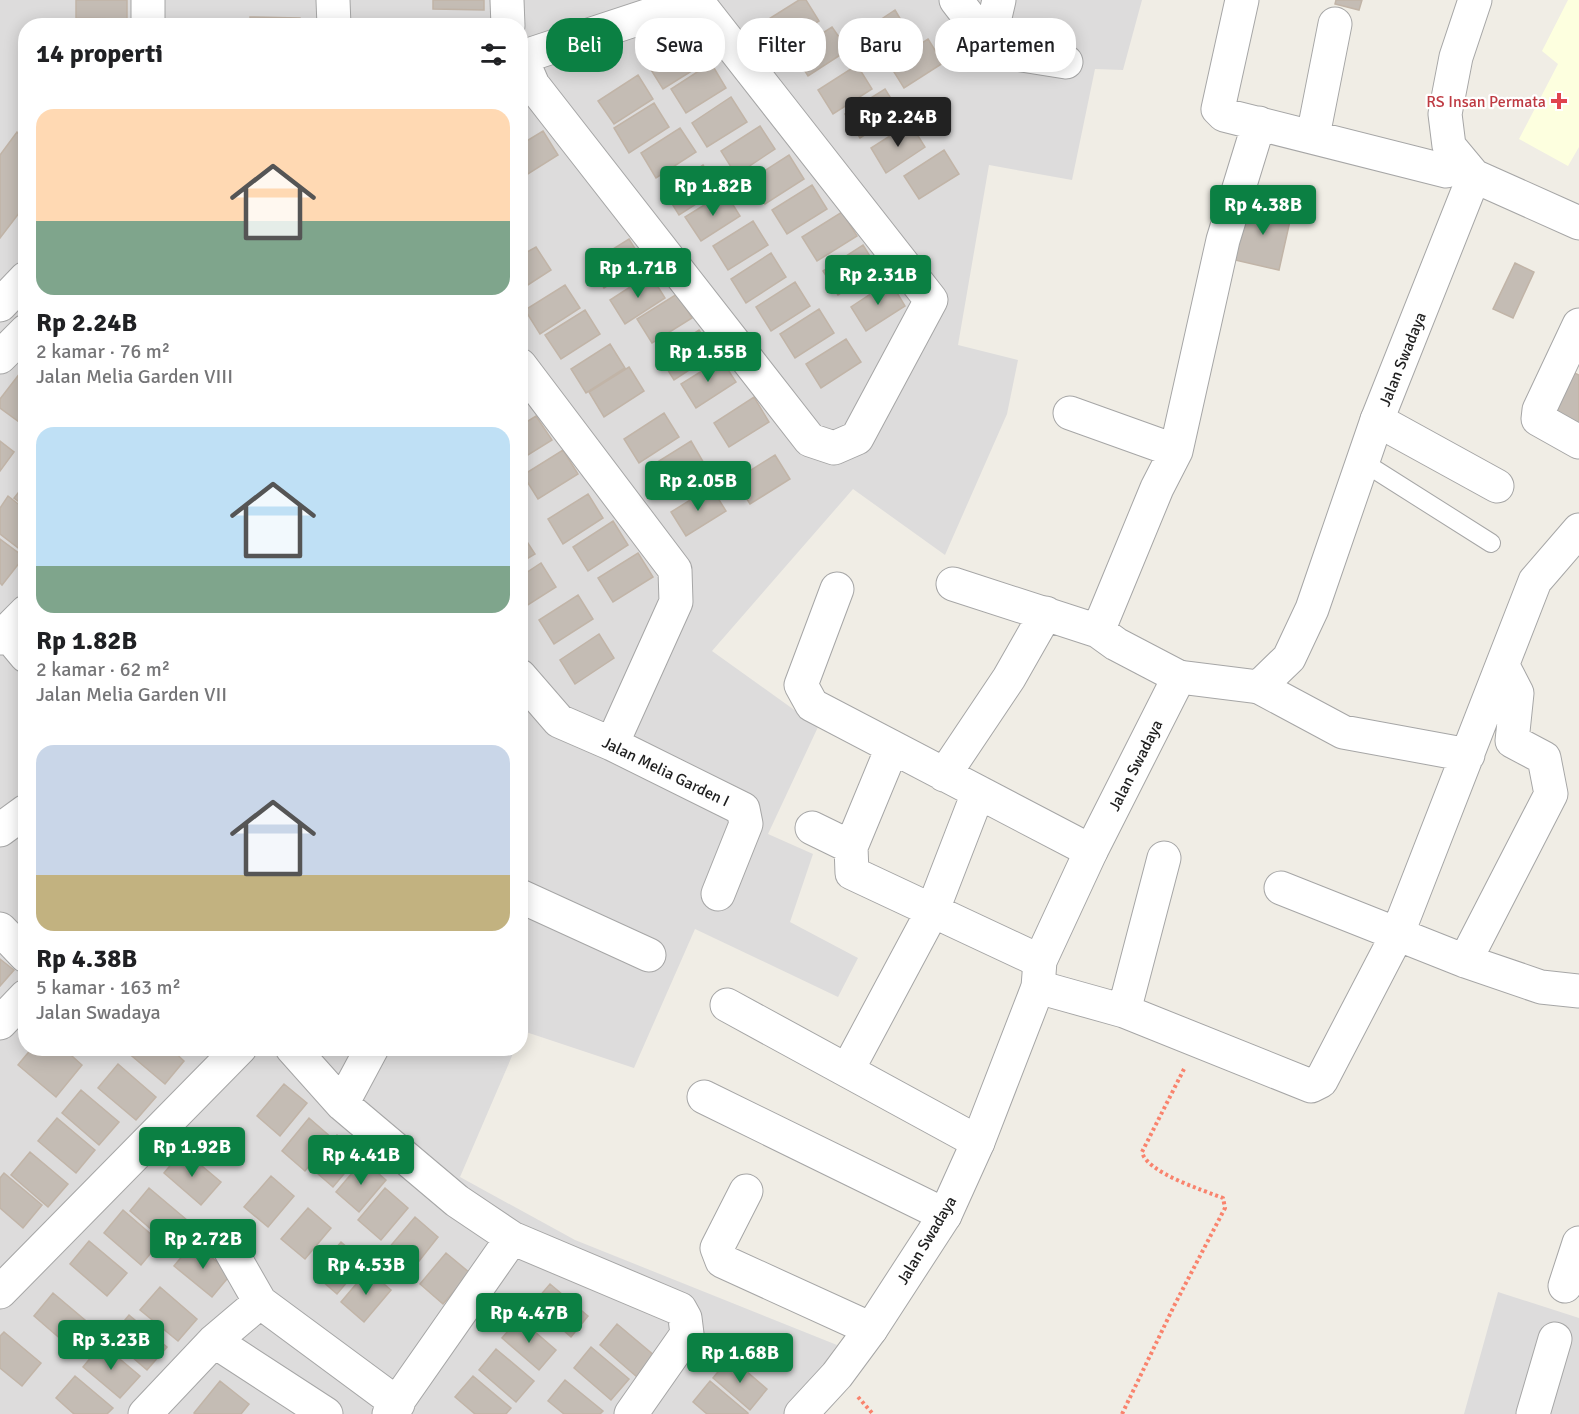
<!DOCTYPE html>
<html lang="id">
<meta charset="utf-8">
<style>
body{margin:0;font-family:Signika,sans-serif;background:#f6f6f6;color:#202124;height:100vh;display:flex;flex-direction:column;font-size:22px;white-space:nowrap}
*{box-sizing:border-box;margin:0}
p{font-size:20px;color:#757577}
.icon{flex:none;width:33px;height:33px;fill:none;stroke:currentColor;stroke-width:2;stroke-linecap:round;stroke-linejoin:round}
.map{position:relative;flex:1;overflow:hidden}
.sheet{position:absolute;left:18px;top:18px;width:510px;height:1038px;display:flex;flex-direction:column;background:#fff;border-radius:24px;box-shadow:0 3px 15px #0003}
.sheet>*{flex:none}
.guide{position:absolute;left:546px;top:18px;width:570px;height:54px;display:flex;gap:12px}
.price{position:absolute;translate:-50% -51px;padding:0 14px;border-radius:6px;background:#0b8043;color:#fff;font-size:20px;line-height:39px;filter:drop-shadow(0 2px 3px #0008)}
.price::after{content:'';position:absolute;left:50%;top:36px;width:18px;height:14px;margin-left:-9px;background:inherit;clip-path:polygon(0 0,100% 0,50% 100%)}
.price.current{background:#222;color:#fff}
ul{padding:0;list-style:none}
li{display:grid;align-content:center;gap:12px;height:318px;padding:0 18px}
li span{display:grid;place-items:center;height:186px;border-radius:18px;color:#555}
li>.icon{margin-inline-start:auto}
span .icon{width:108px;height:108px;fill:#fffc;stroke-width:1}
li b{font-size:26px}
h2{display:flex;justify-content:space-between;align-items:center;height:72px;padding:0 18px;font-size:26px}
.pill{padding:0 21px;border-radius:24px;background:#fff;box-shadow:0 3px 15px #0003;font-size:21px;line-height:54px}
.pill.current{background:#0b8043;color:#fff}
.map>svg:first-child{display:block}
.residential{fill:#dddcdc}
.education{fill:#fdffdf}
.building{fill:#c4bcb4;stroke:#c1b4a7;stroke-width:1.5}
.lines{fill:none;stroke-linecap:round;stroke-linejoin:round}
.service-casing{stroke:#a6a6a6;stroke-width:20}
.minor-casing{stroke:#a6a6a6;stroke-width:35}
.tertiary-casing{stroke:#a6a6a6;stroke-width:35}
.path{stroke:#f9836d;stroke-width:4;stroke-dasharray:3 3;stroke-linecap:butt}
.service{stroke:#fff;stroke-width:18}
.minor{stroke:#fff;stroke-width:33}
.tertiary{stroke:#fff;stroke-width:33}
.health-dot{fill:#e0444e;stroke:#fff;stroke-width:2}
.labels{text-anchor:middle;stroke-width:4.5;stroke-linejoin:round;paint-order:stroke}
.health-label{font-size:16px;fill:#be3a42;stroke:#fff;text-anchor:end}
.street-label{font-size:16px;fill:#1f1f1f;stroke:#fff}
</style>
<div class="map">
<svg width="1579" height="1414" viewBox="0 0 1579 1414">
<rect width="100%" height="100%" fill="#f0ede5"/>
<path class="residential" d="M0,0h1142l-19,70 -28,-1 -23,111 -83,-15 -31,180 60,15 -11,54 -62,141 -92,-66 -141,162 106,76 -50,107 45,20 -23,68 68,36 -20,39 -143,-68 -61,139 -111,-37 -2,5 -1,-1010h-494v1022l489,1 -55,128 115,63 262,105 -48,69h-789z
M1498,1292l81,26v96h-115z"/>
<path class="education" d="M1568,0h11v147l-11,19 -49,-27 39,-75 -16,-13z"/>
<path class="building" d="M76,0h51v19l-51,-1z
M433,0h51v10l-51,-1z
M799,0h7l13,21 -40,25 -15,-24z
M1336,0h26l-3,10 -24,-6z
M895,10l15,25 -39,25 -15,-24z
M250,17l50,1v8h-50z
M832,27l16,23 -40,26 -15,-24z
M688,39l15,25 -40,25 -15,-24z
M928,39l15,24 -39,25 -15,-24z
M711,63l15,25 -40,25 -15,-24z
M857,65l15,24 -39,25 -15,-24z
M638,75l15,24 -39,25 -16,-23z
M885,89l15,24 -40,25 -15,-24z
M731,97l16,25 -40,25 -15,-24z
M654,103l15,24 -40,26 -15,-25z
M910,123l15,24 -39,26 -15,-25z
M760,126l15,23 -39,26 -15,-24z
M680,128l16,24 -40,26 -15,-25z
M543,131l15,24 -38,24v-34z
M17,132l9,7v65l-26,34v-83z
M944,150l15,24 -40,25 -15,-23z
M789,155l15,24 -39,25 -15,-24z
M703,165l15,25 -39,25 -15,-24z
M812,185l15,24 -40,25 -15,-24z
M725,192l15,24 -39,25 -16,-24z
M1247,202l45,10 -13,58 -44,-10z
M842,212l15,24 -40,25 -15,-24z
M753,221l15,24 -40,25 -15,-24z
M629,239l15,24 -40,25 -15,-24z
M863,245l15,24 -40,26 -15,-24z
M536,247l15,23 -31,20v-34z
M771,253l15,24 -40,26 -15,-24z
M1515,263l19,9 -21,46 -20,-9z
M650,274l15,24 -40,26 -15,-24z
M890,281l15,25 -39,25 -15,-24z
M795,282l15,24 -39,25 -15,-24z
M565,285l15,23 -40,26 -15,-24z
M677,294l15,24 -40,25 -15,-24z
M819,309l15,24 -39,25 -15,-24z
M585,310l15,24 -39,25 -16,-24z
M699,330l15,24 -40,26 -15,-24z
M846,339l15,23 -40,26 -15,-24z
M610,344l15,24 -39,25 -15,-24z
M721,359l15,23 -40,26 -15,-24z
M629,367l15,24 -40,26 -15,-25z
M1570,371l9,4v53l-31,-9z
M20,373l6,5v49l-26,-19v-9z
M754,397l15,25 -40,25 -15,-24z
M664,413l15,24 -40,26 -15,-24z
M536,416l16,24 -32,20v-34z
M0,441l14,11 -14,19z
M691,441l14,24 -39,25 -15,-24z
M563,450l15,24 -40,25 -15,-24z
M775,455l15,24 -40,25 -15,-24z
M26,483v24l-12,-9z
M711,487l15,24 -40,25 -15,-24z
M588,494l15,24 -40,26 -15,-25z
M8,496l18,14v44l-26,-20v-26z
M613,521l15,24 -40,26 -15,-24z
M520,531l15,23 -15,9z
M0,539l24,18 -22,28 -2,-2z
M638,553l15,24 -40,25 -15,-24z
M541,563l15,24 -36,23v-33z
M578,595l15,24 -39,25 -15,-24z
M599,634l15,24 -39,26 -15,-24z
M0,959l14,11 -14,16z
M32,1048h31l19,17 -26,32 -38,-32z
M130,1048h40l14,13 -19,23 -38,-32z
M118,1064l38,33 -20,23 -38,-32z
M284,1084l23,19 -27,33 -23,-20z
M81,1090l38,32 -20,23 -37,-32z
M57,1118l38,32 -19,23 -38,-32z
M309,1118l23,20 -27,33 -23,-20z
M337,1135l23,20 -27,32 -23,-20z
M183,1150l38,32 -20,23 -37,-32z
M30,1152l38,32 -20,23 -37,-32z
M363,1160l23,20 -27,32 -23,-20z
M4,1173l38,32 -19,23 -23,-20v-30z
M271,1176l23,20 -26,31 -24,-20z
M149,1188l38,32 -20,23 -37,-32z
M385,1188l23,20 -27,32 -23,-20z
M308,1208l23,20 -26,31 -24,-20z
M123,1210l37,32 -19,23 -37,-32z
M415,1217l23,20 -26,33 -24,-21z
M89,1241l38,32 -20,23 -37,-32z
M194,1242l37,32 -19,23 -38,-31z
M341,1242l23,20 -27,32 -23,-20z
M446,1253l24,20 -27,31 -23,-20z
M368,1270l23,20 -27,32 -23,-20z
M550,1284l38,32 -17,21 -38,-33z
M160,1287l37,32 -19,22 -38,-31z
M53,1293l38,32 -20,23 -37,-32z
M129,1315l38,32 -20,23 -37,-32z
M519,1318l37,32 -17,20 -37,-32z
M617,1324l38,32 -18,21 -37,-32z
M4,1332l37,31 -19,23 -22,-18v-32z
M102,1344l38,32 -20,22 -37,-31z
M591,1347l38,32 -18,21 -37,-32z
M496,1349l38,32 -18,21 -37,-32z
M730,1357l37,32 -17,21 -37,-32z
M75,1376l38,32 -6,6h-33l-18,-16z
M473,1376l38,32 -5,6h-31l-20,-17z
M565,1380l38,31 -3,3h-36l-16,-13z
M220,1381l29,23 -8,10h-45l-2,-1z
M710,1381l38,32v1h-41l-14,-12z"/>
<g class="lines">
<g class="service-casing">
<path id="service" d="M1363,462l128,81"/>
</g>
<g class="minor-casing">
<path id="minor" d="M148,0v26
M333,0l1,26
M507,0l1,26
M956,0l33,43 14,9 63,10
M1242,0l-24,109 6,6 222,56 15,-9
M989,43l10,-43
M520,55l13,30 277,355 24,8 23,-10 74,-138 -235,-300
M522,57l173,-57
M1313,136l22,-112
M0,305l26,-27
M1579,325l-40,85 -1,9 41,23
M0,357l26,-26
M520,365l155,205 1,32 -64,142
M1070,413l106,38
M1377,420l120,66
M953,584l145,47 18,13 63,33
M837,589l-36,96 11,20 279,146
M1098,631l59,-143 19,-37 47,-211 36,-117
M6,632l20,24
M0,638l26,-26
M520,676l39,45 53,23 131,65 3,15 -28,70
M1259,687l84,45 125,23
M944,775l65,-97 37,-65
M812,828l39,19 41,-99
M0,830l26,-19
M851,847l1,26 188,88
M1164,858l-40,153 187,75 10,-5 76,-146 138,-354 44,-51
M1281,888l184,73 76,26 38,4
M520,896l129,59
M0,929l26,27
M1465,961l86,-167 -7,-36 -32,-17 5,-48 -14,-27
M1038,987l86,24
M727,1005l251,137
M0,1023l26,-27
M292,1048l50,56 115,97 55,37 168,71 5,9 2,16 -56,80
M848,1069l84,-157 46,-119
M704,1097l241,118
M342,1104l30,-56
M746,1191l-29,57 5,13 149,68
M224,1239l36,63 138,102
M1565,1286l14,-43
M0,1292l240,-244
M214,1341l112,73
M145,1414l69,-73 46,-39
M389,1414l123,-176
M1533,1414l22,-75"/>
</g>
<g class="tertiary-casing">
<path id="tertiary" d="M1475,0l-19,57 -11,57 4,32 25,30 105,47
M801,1414l36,-39 34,-46 74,-114 33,-73 60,-155 2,-26 51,-110 88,-174 80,10 30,-29 23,-49 65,-189 97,-244"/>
</g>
<path class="path" d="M858,1397l15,17
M1122,1414l52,-108 51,-98 -2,-10c-20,-8 -76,-25 -81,-46l42,-83"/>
<use href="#service" class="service"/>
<use href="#minor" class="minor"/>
<use href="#tertiary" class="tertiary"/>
</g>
<path class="health-dot" d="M1556 92h6v6h6v6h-6v6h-6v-6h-6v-6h6z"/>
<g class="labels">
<g class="health-label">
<text x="1546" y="107">RS Insan Permata</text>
</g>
<g class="street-label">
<text transform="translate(1402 359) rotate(-68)" y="6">Jalan Swadaya</text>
<text transform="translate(1135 765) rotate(-63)" y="6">Jalan Swadaya</text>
<text transform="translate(666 771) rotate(26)" y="6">Jalan Melia Garden I</text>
<text transform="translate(926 1240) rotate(-59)" y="6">Jalan Swadaya</text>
</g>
</g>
</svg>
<b class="price current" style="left:898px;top:148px">Rp 2.24B</b>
<b class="price" style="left:713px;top:217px">Rp 1.82B</b>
<b class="price" style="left:1263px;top:236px">Rp 4.38B</b>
<b class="price" style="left:638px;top:299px">Rp 1.71B</b>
<b class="price" style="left:878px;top:306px">Rp 2.31B</b>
<b class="price" style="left:708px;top:383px">Rp 1.55B</b>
<b class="price" style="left:698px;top:512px">Rp 2.05B</b>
<b class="price" style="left:192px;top:1178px">Rp 1.92B</b>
<b class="price" style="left:361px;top:1186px">Rp 4.41B</b>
<b class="price" style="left:203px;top:1270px">Rp 2.72B</b>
<b class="price" style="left:366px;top:1296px">Rp 4.53B</b>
<b class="price" style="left:529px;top:1344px">Rp 4.47B</b>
<b class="price" style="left:111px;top:1371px">Rp 3.23B</b>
<b class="price" style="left:740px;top:1384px">Rp 1.68B</b>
<div class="guide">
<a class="pill current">Beli</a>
<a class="pill">Sewa</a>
<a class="pill">Filter</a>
<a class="pill">Baru</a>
<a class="pill">Apartemen</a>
</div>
<section class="sheet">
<h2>14 properti<svg class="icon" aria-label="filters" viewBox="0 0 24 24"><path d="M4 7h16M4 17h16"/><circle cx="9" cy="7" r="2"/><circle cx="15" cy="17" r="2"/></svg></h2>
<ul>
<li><span style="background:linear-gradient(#ffd9b3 60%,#7fa58c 0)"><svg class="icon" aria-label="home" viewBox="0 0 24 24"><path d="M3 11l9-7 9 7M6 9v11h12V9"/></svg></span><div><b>Rp 2.24B</b><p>2 kamar · 76 m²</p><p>Jalan Melia Garden VIII</p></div></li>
<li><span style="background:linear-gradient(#bfe0f5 75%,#7fa58c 0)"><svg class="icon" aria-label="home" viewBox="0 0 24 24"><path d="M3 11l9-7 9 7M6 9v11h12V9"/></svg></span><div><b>Rp 1.82B</b><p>2 kamar · 62 m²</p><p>Jalan Melia Garden VII</p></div></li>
<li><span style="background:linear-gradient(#c9d6e8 70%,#c2b280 0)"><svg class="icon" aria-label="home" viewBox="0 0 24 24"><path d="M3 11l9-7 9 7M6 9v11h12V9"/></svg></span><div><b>Rp 4.38B</b><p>5 kamar · 163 m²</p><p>Jalan Swadaya</p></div></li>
</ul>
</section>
</div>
